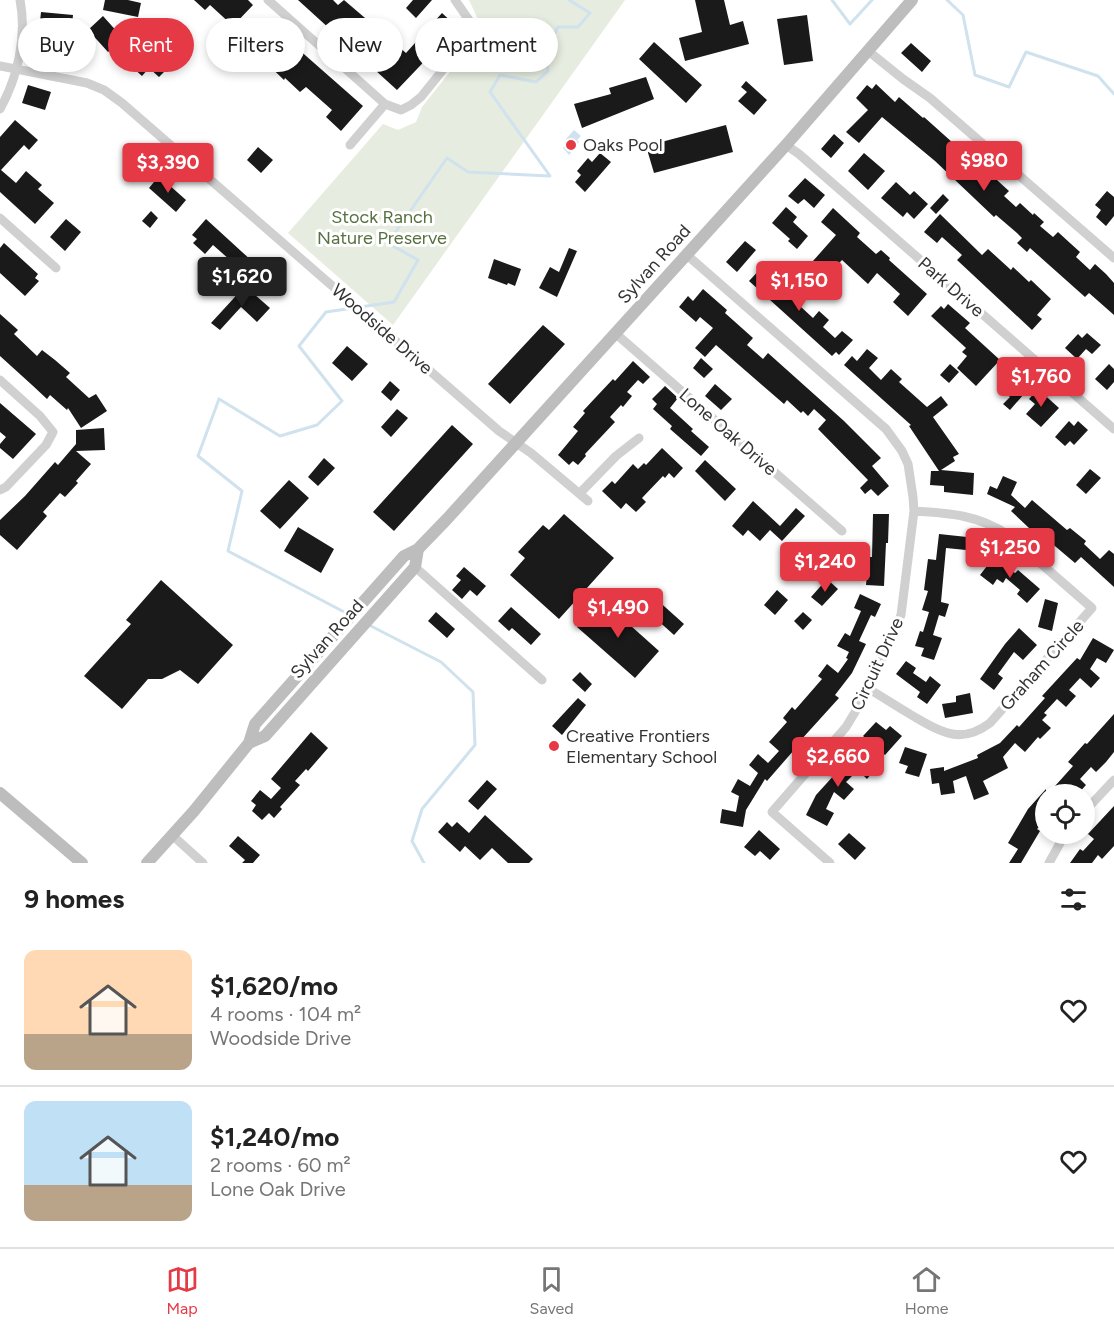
<!DOCTYPE html>
<meta charset="utf-8">
<style>
body{margin:0;font-family:Figtree,sans-serif;background:#f2f2f2;color:#222;height:100vh;display:flex;flex-direction:column;font-size:22px;white-space:nowrap}
*{box-sizing:border-box;margin:0}
p{font-size:20px;color:#767676}
.icon{flex:none;width:33px;height:33px;fill:none;stroke:currentColor;stroke-width:2;stroke-linecap:round;stroke-linejoin:round}
.map{position:relative;height:863px;overflow:hidden}
.side{display:flex;flex-direction:column;background:#fff;flex:1}
.side>*{flex:none}
.guide{position:absolute;left:18px;top:18px;width:600px;height:54px;display:flex;gap:12px}
.controls{position:absolute;left:1035px;top:784px;display:grid;gap:12px}
.controls a{display:grid;place-items:center;width:60px;height:60px;border-radius:50%;background:#fff;box-shadow:0 3px 9px #0003;font-size:30px}
.price{position:absolute;translate:-50% -51px;padding:0 14px;border-radius:6px;background:#e63946;color:#fff;font-size:20px;line-height:39px;filter:drop-shadow(0 2px 3px #0008)}
.price::after{content:'';position:absolute;left:50%;top:36px;width:18px;height:14px;margin-left:-9px;background:inherit;clip-path:polygon(0 0,100% 0,50% 100%)}
.price.active{background:#222;color:#fff}
ul{padding:0;list-style:none}
li{display:flex;align-items:center;gap:18px;height:150px;padding:0 24px}
li+li{border-top:2px solid #e0e0e0}
li span{display:grid;place-items:center;flex:none;width:168px;height:120px;border-radius:12px;color:#555}
li>.icon{margin-inline-start:auto}
span .icon{width:72px;height:72px;fill:#fffc;stroke-width:1}
li b{font-size:26px}
h2{display:flex;justify-content:space-between;align-items:center;height:72px;padding:0 24px;font-size:26px}
.pill{padding:0 21px;border-radius:27px;background:#fff;box-shadow:0 3px 9px #0003;font-size:21px;line-height:54px}
.pill.active{background:#e63946;color:#fff}
.menu{display:flex;justify-content:space-around;align-items:center;height:84px;border-top:2px solid #e0e0e0;background:#fff;font-size:16px;color:#767676}
.menu a{display:grid;justify-items:center;gap:3px}
.menu .active{color:#e63946}
.map>svg:first-child{display:block}
.green{fill:#e6ecdf}
.water{fill:#cfe2ee}
.lines{fill:none;stroke-linecap:round;stroke-linejoin:round}
.stream{stroke:#cfe2ee;stroke-width:3}
.building{fill:#1a1a1a}
.street{stroke:#d0d0d0;stroke-width:9}
.secondary{stroke:#bdbdbd;stroke-width:12}
.poi-dot{fill:#e63946;stroke:#fff;stroke-width:2}
.labels{text-anchor:middle;stroke-width:6;stroke-linejoin:round;paint-order:stroke}
.poi-label{font-size:18px;fill:#333;stroke:#fff;text-anchor:start}
.park-label{font-size:18px;fill:#56703f;stroke:#fff}
.street-label{font-size:18px;fill:#333;stroke:#fff}
</style>
<div class="map">
<svg width="1114" height="863" viewBox="0 0 1114 863">
<rect width="100%" height="100%" fill="#fff"/>
<path class="green" d="M469,0h156l-232,325 -105,-92 95,-109 15,6 18,-8 6,-15 61,-77z"/>
<path class="water" d="M574,130l7,6 -4,4 2,2 -10,13 -6,-7 6,-7 -3,-2z"/>
<g class="lines">
<path class="stream" d="M832,0l18,24 22,-24
M947,0l16,15 12,60 34,12 17,-35 72,24 16,18
M360,307l34,-5 24,-42 -30,-17 59,-85 21,14 82,4 -60,-84 10,-17 36,7 12,-11 -3,-18 13,-26h20l12,-14 -21,-13
M348,614l-120,-63 14,-60 -44,-35 21,-57 61,37 37,-11 25,-24 -43,-55 27,-34 27,-4
M367,624l74,38 32,30 2,53 -53,64 -10,32 12,22"/>
</g>
<path class="building" d="M105,0h23l13,3 -3,14 -35,-7z
M194,0h54l5,5 -20,21 -23,-21 -5,5z
M298,0h35l5,5 6,-5 62,53 36,-40 15,14 -60,63z
M413,0h19l-16,18 -10,-10z
M695,0h29l6,25 13,-4 6,23 -64,17 -6,-23 23,-6z
M41,12l32,3 -3,31 10,-9 -4,26 -39,-7 5,-25h-3z
M807,15l6,46 -29,4 -7,-46z
M103,16l17,19 -4,3 4,4 -12,10 -20,-22z
M272,26l91,80 -22,25 -15,-14 6,-7 -26,-23 -6,5 -15,-14 -1,2 -32,-31z
M159,37l9,7 -13,14 12,11 -8,8 -10,-9 -7,8 -10,-9z
M654,42l48,43 -16,18 -47,-44z
M911,43l20,18 -9,11 -21,-19z
M646,77l8,22 -72,29 -8,-24 37,-10 -2,-6z
M746,81l21,19 -13,15 -16,-14 9,-9 -6,-5z
M876,84l19,18 4,-5 24,21 1,-1 48,43 -2,2 13,11 3,-3 23,21 -5,5 12,11 4,-4 13,12 1,-2 10,9 -4,4 13,11 5,-5 12,11 10,9 -4,5 14,13 5,-6 11,10 8,9v32l-25,-22 -4,4 -55,-49 -3,4 -10,-9 5,-5 -5,-5 -21,-18 -2,2 -59,-56 -53,-44 -23,26 -13,-11 22,-22 -12,-12 11,-13 5,4z
M28,85l23,7 -6,18 -23,-7z
M15,120l23,20 -9,10 -5,-5 -23,25 15,13 10,-12 16,14 -4,4 16,14 -19,21 -35,-32v-55z
M726,125l7,27 -79,21 -8,-27z
M834,134l10,9 -13,15 -10,-9z
M258,147l15,13 -12,13 -14,-13z
M600,153l11,9 -26,30 -10,-10 6,-7 -4,-4 11,-13 4,4z
M864,153l21,18 -17,19 -20,-19z
M159,176l27,24 -10,12 -27,-24z
M805,178l20,17 -11,13 -10,-9 -6,5 -10,-8z
M896,182l14,13 4,-4 14,13 -14,15 -7,-7 -4,5 -22,-19z
M1107,191l7,6v19l-8,10 -10,-9 5,-7 -6,-5z
M943,194l6,6 -13,14 -6,-6z
M786,207l11,10 -4,5 15,14 -11,13 -9,-8 2,-2 -18,-16z
M833,208l27,25 -3,4 19,17 5,-4 9,8 -1,2 38,34 -19,22 -15,-14 7,-8 -23,-21 -9,11 -26,-24 -14,15 -15,-14 23,-26 -15,-13z
M151,211l7,7 -8,10 -8,-7z
M940,214l42,41 6,-6 23,21 2,-3 16,15 2,-2 20,19 -14,16 5,4 -10,11 -75,-70 5,-5 -20,-18 -5,6 -13,-11z
M66,219l15,13 -16,19 -15,-14z
M206,219l47,43 -13,15 -14,-12 4,-5 -17,-15 -8,9 -12,-11 4,-4 -5,-4z
M745,241l11,9 -19,22 -11,-10z
M4,243l34,31 -3,4 4,3 -14,15 -25,-23v-25z
M569,248l8,3 -20,46 -18,-9 11,-21 9,5z
M494,259l27,10 -6,17 -7,-3 -1,2 -19,-7z
M765,264l17,15 -6,6 12,11 6,-6 11,10 -5,6 13,12 6,-7 10,9 -6,7 12,11 7,-7 11,9 -14,15 -3,-3 -4,4 -83,-75z
M829,281l6,6 -9,11 -7,-6z
M245,286l25,22 -13,14 -16,-15 -21,23 -9,-7z
M703,289l24,21 -2,3 28,25 -6,7 16,14 5,-6 76,68 37,37 -9,8 17,20 -11,10 -7,-7 -6,5 -5,-6 8,-8 -50,-51 8,-9 -12,-11 -6,7 -5,-5 -2,2 -14,-13 -3,4 -68,-59 -11,12 -10,-9 18,-20 -13,-11 -4,5 -17,-15 9,-11 5,5z
M948,304l22,19 -5,5 35,32 -24,26 -19,-18 10,-12 -5,-4 4,-4 -35,-32 10,-10 3,3z
M0,314l18,16 -4,4 23,22 5,-6 13,10 15,13 -4,4 23,21 7,-4 11,17 -26,17 -13,-20 -1,2 -17,-15 -3,4 -15,-14 -32,-29z
M543,325l22,19 -55,60 -22,-20z
M1087,333l14,12 -9,9 -6,-5 -9,10 -12,-11 13,-14 4,4z
M347,346l21,18 -16,17 -20,-18z
M867,349l11,9 -9,10 12,12 10,-11 11,10 -3,3 28,25 14,-11 7,9 -15,12 26,37 -6,3 2,4 -14,9 33,3 -1,22 -29,-3v-6l-14,-1 1,-14h8l-30,-45 2,-1 -67,-60 8,-9 5,5z
M701,358l12,11 -9,9 -11,-10z
M633,361l17,16 -7,7 -5,-4 -11,12 5,4 -9,11 -2,-2 -11,12 5,5 -30,32 1,2 -8,9 -5,-4 -4,4 -11,-10 20,-24 -5,-4 12,-14 -2,-2 14,-15 16,-17 2,2z
M950,364l9,8 -10,11 -9,-8z
M1109,364l5,5v13l-7,8 -12,-11z
M1014,367l12,11 -8,10 6,6 -14,16 -7,-6 7,-7 -7,-6 4,-5 -5,-5z
M390,381l10,9 -9,11 -10,-9z
M715,384l17,15 -11,11 -16,-14z
M665,386l13,12 -8,10 23,21 -2,2 18,16 -8,9 -31,-27 2,-3 -19,-17 4,-5 -5,-5z
M1038,389l21,19 -18,19 -15,-13 9,-10 -6,-5z
M0,403l36,31 -23,25 -13,-11v-4l6,-7 -6,-5z
M397,409l11,9 -17,19 -10,-10z
M1069,421l5,5 4,-5 10,9 -14,15 -4,-4 -5,5 -10,-9z
M452,425l21,19 -79,87 -21,-19z
M104,428l1,22 -29,1 15,13 -15,17 2,2 -13,14 -5,-4 -17,19 4,4 -30,34 -17,-15v-15l25,-24 30,-34 3,3 18,-21v-14z
M662,448l21,20 -9,10 -5,-5 -4,5 -2,-2 -21,22 4,4 -10,10 -10,-9 -5,6 -19,-18 10,-10 3,3 18,-20 5,5 6,-6 2,2z
M324,458l11,10 -17,18 -10,-9z
M705,460l31,29 -11,12 -30,-30z
M1090,469l11,9 -15,16 -10,-9z
M1003,476l14,6 -6,13 14,13 7,-8 35,30 3,-2 16,13 -2,3 16,15 9,-9 5,4v33l-33,-30 -6,6 -26,-22 -3,3 -35,-33 4,-4 -28,-13 3,-8 7,3z
M289,480l20,18 -29,31 -20,-18z
M753,501l27,25 16,-18 9,8 -23,25 -12,-11 -10,11 -12,-11 -5,6 -11,-10z
M564,514l50,44 -55,61 -49,-44 15,-17 -7,-6 25,-27 6,5z
M873,514h16l-1,29h-2l-2,43 -18,-1 2,-28h4z
M298,527l36,22 -13,24 -37,-22z
M939,534l28,3 -1,13 -20,-2 -5,54 8,2 -4,13 -6,-2 -6,20 9,3 -8,22 -13,-4 3,-8 -9,-2 5,-15 3,1 6,-20 -7,-2 6,-19 -4,-1 4,-31 8,1z
M800,545l15,14 -15,16 -15,-13z
M994,557l21,16 3,-3 22,19 -13,14 -10,-9 3,-4 -14,-12 -3,5 -6,-4 -4,6 -13,-10z
M464,567l22,19 -9,10 -7,-6 -8,9 -10,-9 9,-10 -5,-4z
M827,579l11,10 -16,17 -11,-9z
M161,580l72,65 -35,39 -18,-14 -18,9h-14l-26,30 -38,-33 47,-52 -5,-4z
M645,589l39,35 -10,11 -39,-35z
M777,590l11,10 -13,15 -11,-10z
M860,594l21,10 -6,13 -4,-2 -12,26 7,3 -14,29 -17,22 4,3 -39,43 1,1 -34,39 -2,-2 -19,31 -3,17 -23,-4 2,-14 14,3 3,-16 -8,-4 7,-13 12,7 8,-13 -9,-8 9,-11 10,9 11,-12 -10,-9 18,-20 -4,-4 9,-11 3,3 27,-31 -4,-3 9,-12 11,9 10,-14 -2,-1 3,-6 -12,-6 8,-13 5,3 11,-25 -7,-3z
M1045,599l13,4 -6,28 -14,-4z
M602,600l57,51 -24,27 -58,-51z
M511,607l30,27 -10,11 -19,-17 -3,3 -11,-10z
M436,612l19,17 -8,9 -19,-17z
M803,612l9,8 -9,10 -9,-9z
M1019,628l18,17 -14,15 -9,-8 -16,22 5,4 -9,12 -14,-11 25,-35z
M1093,638l21,12 -8,13 -9,-5 -7,11 10,9 -9,10 -11,-10 -11,12 7,6 -10,11 -9,-8 -13,14 3,2 -5,5 9,8 -11,11 -2,-2 -13,15 -10,-9 -12,14 5,11 -25,13 6,13 -15,6 -8,-24 -13,5 2,12 -14,2 -2,-12 -7,1 -2,-15 14,-2v4l34,-13 -1,-3 23,-12 17,-18 2,2 26,-29 -3,-2 35,-38 3,2z
M906,661l10,7 -3,5 13,9 4,-6 11,9 -14,19 -10,-7 3,-5 -24,-18z
M580,672l12,12 -7,8 -13,-12z
M970,693l3,20 -28,5 -3,-14 14,-2v-6z
M578,698l8,7 -24,30 -10,-9z
M1114,714v38l-8,10 -10,10 -5,-5 -11,12 6,6 -9,10 -6,-4 -4,4h-20l26,-29 -5,-4 17,-19 2,1z
M876,722l10,8 4,-4 12,10 -17,19 -22,-19z
M311,732l17,16 -20,23 -2,-2 -11,12 5,4 -20,22 2,2 -8,9 -5,-5 -7,7 -10,-9 4,-6 -5,-4 9,-11 11,9 10,-11 -10,-9z
M905,747l22,7 -8,23 -14,-4 3,-7 -9,-3z
M859,752l17,16 -9,11 -9,-9 -12,12 8,7 -10,11 -10,-8 -8,17 8,4 -7,13 -21,-11 10,-20 20,-22 2,2z
M487,780l10,9 -19,21 -10,-9z
M1046,789v31l-9,9 3,2 -19,32h-12l9,-14 -10,-6 20,-34z
M1114,806v40l-12,13 -4,-4 -6,8h-22l10,-14 3,2 11,-12 -6,-5z
M485,815l48,44 -4,4h-21l-16,-15 -12,12 -15,-14 -5,6 -22,-20 9,-10 5,5 5,-5 12,11z
M759,830l21,19 -10,11 -10,-9 -5,5 -11,-9z
M849,833l17,15 -11,12 -17,-16z
M238,836l22,19 -7,8h-11l3,-3 -16,-14z"/>
<g class="lines">
<path class="street" d="M268,0l117,104 16,6 10,-5 10,-8 49,-61 1,-13 -16,-23
M867,50l36,29 27,19 184,160
M0,66l87,17 17,7 18,13 377,328 32,22 57,48
M0,109c18,-32 27,-73 20,-109
M350,145l35,-41
M786,145l13,9 315,275
M0,218l56,50
M687,255l199,174 16,22 6,13 5,33 1,14 -13,104 -32,74 -23,38 -74,85 58,51
M615,333l227,198
M0,380l40,36 13,16 -7,13 -40,42 -6,3
M580,493l36,-37 23,-18
M415,567l127,113
M869,689c15,9 29,18 44,27 28,16 48,29 77,7l102,-115 -84,-73c-29,-20 -59,-22 -94,-24
M1084,812l30,-32
M172,835l31,28
M1049,863l16,-29"/>
<path class="secondary" d="M249,743l16,-7 150,-169 3,-18
M0,793l82,70
M147,863l47,-52 55,-68 6,-19 149,-168 14,-7 29,-30 339,-374 126,-145"/>
</g>
<g class="poi-dot">
<circle cx="571" cy="145" r="6"/>
<circle cx="554" cy="746" r="6"/>
</g>
<g class="labels">
<g class="poi-label">
<text x="583" y="151">Oaks Pool</text>
<text x="566" y="742">Creative Frontiers<tspan x="566" dy="21">Elementary School</tspan></text>
</g>
<g class="park-label">
<text x="382" y="223">Stock Ranch<tspan x="382" dy="21">Nature Preserve</tspan></text>
</g>
<g class="street-label">
<text transform="translate(654 264) rotate(-48)" y="6">Sylvan Road</text>
<text transform="translate(951 287) rotate(41)" y="6">Park Drive</text>
<text transform="translate(382 329) rotate(41)" y="6">Woodside Drive</text>
<text transform="translate(728 432) rotate(41)" y="6">Lone Oak Drive</text>
<text transform="translate(327 639) rotate(-48)" y="6">Sylvan Road</text>
<text transform="translate(877 664) rotate(-65)" y="6">Circuit Drive</text>
<text transform="translate(1042 665) rotate(-48)" y="6">Graham Circle</text>
</g>
</g>
</svg>
<div class="controls">
<a><svg class="icon" aria-label="locate" viewBox="0 0 24 24"><circle cx="12" cy="12" r="6"/><path d="M12 2v4M12 18v4M2 12h4M18 12h4"/></svg></a>
</div>
<b class="price" style="left:984px;top:192px">$980</b>
<b class="price" style="left:168px;top:194px">$3,390</b>
<b class="price active" style="left:242px;top:308px">$1,620</b>
<b class="price" style="left:799px;top:312px">$1,150</b>
<b class="price" style="left:1041px;top:408px">$1,760</b>
<b class="price" style="left:1010px;top:579px">$1,250</b>
<b class="price" style="left:825px;top:593px">$1,240</b>
<b class="price" style="left:618px;top:639px">$1,490</b>
<b class="price" style="left:838px;top:788px">$2,660</b>
<div class="guide">
<a class="pill">Buy</a>
<a class="pill active">Rent</a>
<a class="pill">Filters</a>
<a class="pill">New</a>
<a class="pill">Apartment</a>
</div>
</div>
<section class="side">
<h2>9 homes<svg class="icon" aria-label="filters" viewBox="0 0 24 24"><path d="M4 7h16M4 17h16"/><circle cx="9" cy="7" r="2"/><circle cx="15" cy="17" r="2"/></svg></h2>
<ul>
<li><span style="background:linear-gradient(#ffd9b3 70%,#b9a48a 0)"><svg class="icon" aria-label="home" viewBox="0 0 24 24"><path d="M3 11l9-7 9 7M6 9v11h12V9"/></svg></span><div><b>$1,620/mo</b><p>4 rooms · 104 m²</p><p>Woodside Drive</p></div><svg class="icon" aria-label="heart" viewBox="0 0 24 24"><path d="M12 20l-8-8c-3-5 5-10 8-4 3-6 11-1 8 4z"/></svg></li>
<li><span style="background:linear-gradient(#bfe0f5 70%,#b9a48a 0)"><svg class="icon" aria-label="home" viewBox="0 0 24 24"><path d="M3 11l9-7 9 7M6 9v11h12V9"/></svg></span><div><b>$1,240/mo</b><p>2 rooms · 60 m²</p><p>Lone Oak Drive</p></div><svg class="icon" aria-label="heart" viewBox="0 0 24 24"><path d="M12 20l-8-8c-3-5 5-10 8-4 3-6 11-1 8 4z"/></svg></li>
</ul>
</section>
<nav class="menu">
<a class="active"><svg class="icon" aria-label="map" viewBox="0 0 24 24"><path d="M3 6l6-2 6 2 6-2v14l-6 2-6-2-6 2zM9 4v14M15 6v14"/></svg>Map</a>
<a><svg class="icon" aria-label="saved" viewBox="0 0 24 24"><path d="M7 4h10v16l-5-4-5 4z"/></svg>Saved</a>
<a><svg class="icon" aria-label="home" viewBox="0 0 24 24"><path d="M3 11l9-7 9 7M6 9v11h12V9"/></svg>Home</a>
</nav>
